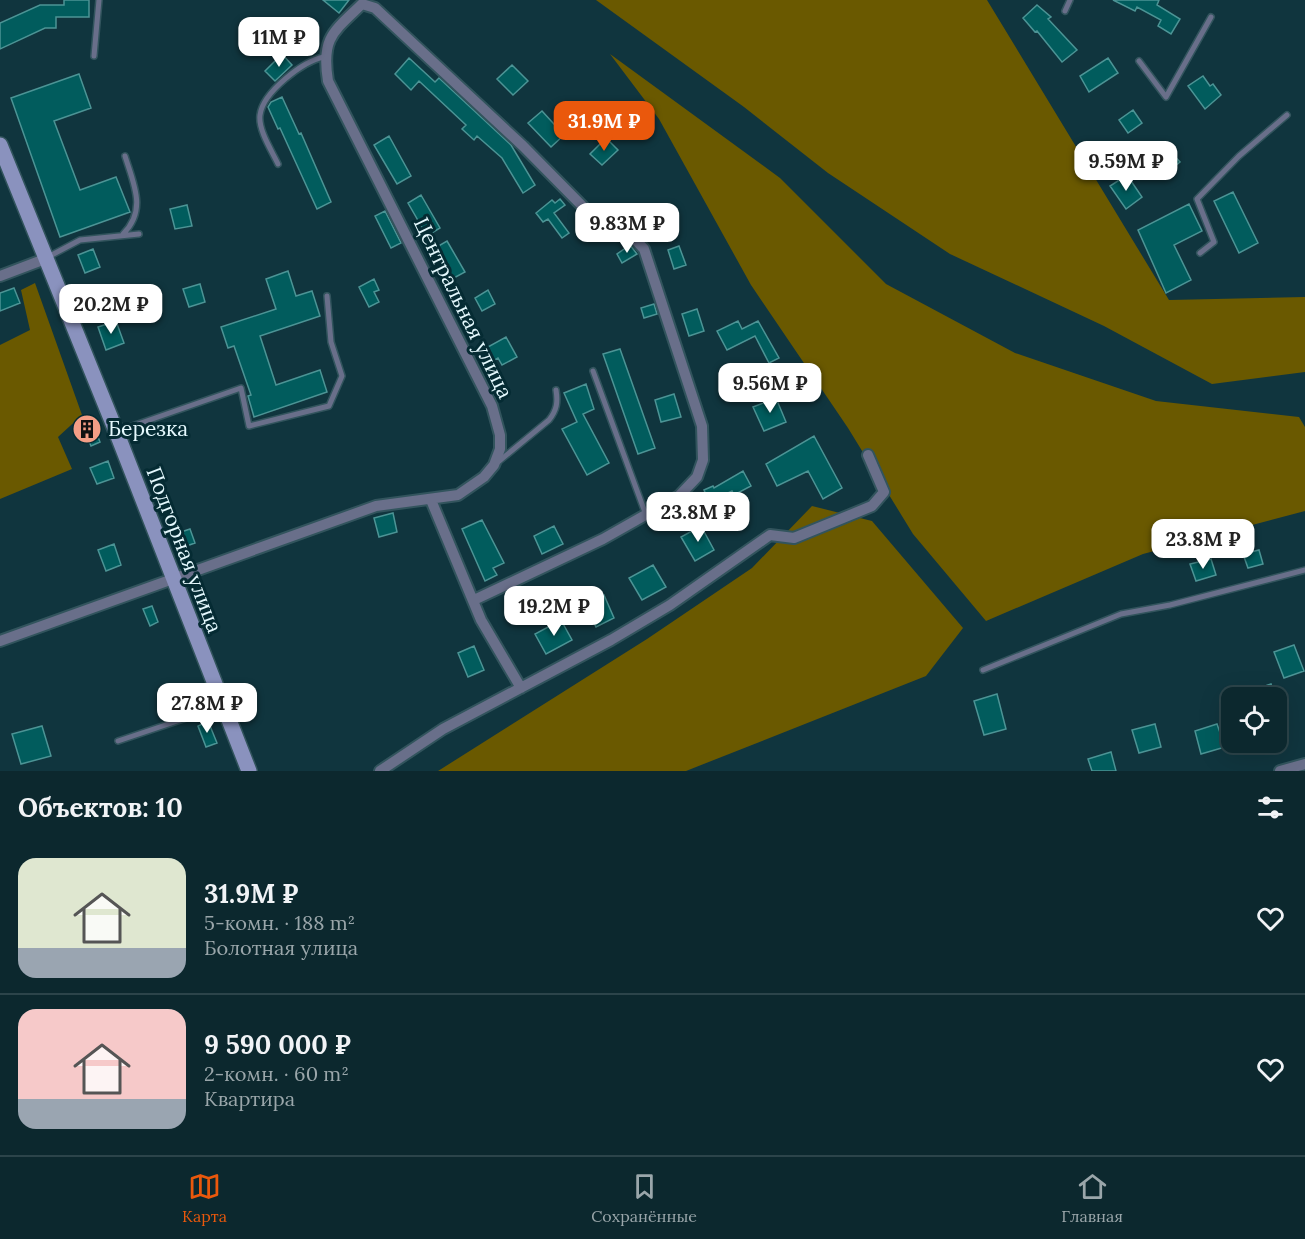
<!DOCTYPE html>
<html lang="ru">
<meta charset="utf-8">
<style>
body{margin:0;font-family:Lora,serif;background:#153036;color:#f1f3f6;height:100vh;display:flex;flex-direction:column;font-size:22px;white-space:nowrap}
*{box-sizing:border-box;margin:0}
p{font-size:20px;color:#9aa6aa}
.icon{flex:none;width:33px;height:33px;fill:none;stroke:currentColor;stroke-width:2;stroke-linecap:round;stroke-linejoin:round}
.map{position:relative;height:771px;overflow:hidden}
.drawer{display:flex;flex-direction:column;background:#0c282e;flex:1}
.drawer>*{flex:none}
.tools{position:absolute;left:1221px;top:687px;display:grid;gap:12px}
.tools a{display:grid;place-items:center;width:66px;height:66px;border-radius:12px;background:#0c282e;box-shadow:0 6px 24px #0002,0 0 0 2px #2c444a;font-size:30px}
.price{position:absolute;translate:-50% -51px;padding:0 14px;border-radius:12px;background:#fff;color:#222;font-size:20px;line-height:39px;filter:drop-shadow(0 2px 3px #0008)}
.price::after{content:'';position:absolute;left:50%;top:36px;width:18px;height:14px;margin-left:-9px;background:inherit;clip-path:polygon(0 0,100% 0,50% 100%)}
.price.active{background:#ea580c;color:#fff}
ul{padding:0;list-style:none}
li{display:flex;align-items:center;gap:18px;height:150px;padding:0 18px}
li+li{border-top:2px solid #2c444a}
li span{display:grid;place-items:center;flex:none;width:168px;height:120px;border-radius:18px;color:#555}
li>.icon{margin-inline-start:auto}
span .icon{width:72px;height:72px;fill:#fffc;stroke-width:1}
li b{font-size:26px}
h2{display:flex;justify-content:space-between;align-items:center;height:72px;padding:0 18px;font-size:26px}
.tabs{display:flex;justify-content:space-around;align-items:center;height:84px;border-top:2px solid #2c444a;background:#0c282e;font-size:16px;color:#9aa6aa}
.tabs a{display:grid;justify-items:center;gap:3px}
.tabs .active{color:#ea580c}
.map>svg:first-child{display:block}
.forest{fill:#6a5900}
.building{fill:#015c5d;stroke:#4c9495;stroke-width:1.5}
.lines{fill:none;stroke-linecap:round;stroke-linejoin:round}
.lane-casing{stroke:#32545d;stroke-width:8}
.street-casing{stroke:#32545d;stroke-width:14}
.secondary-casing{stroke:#32545d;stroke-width:18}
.lane{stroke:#696f8a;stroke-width:5}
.street{stroke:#696f8a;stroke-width:10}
.secondary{stroke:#8a92be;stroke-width:15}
.labels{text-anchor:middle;stroke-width:6;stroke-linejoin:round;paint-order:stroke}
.street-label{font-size:21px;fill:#e4f8fd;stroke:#052b33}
.poi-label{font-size:21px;fill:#e4f8fd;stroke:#052b33;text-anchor:start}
</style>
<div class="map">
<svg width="1305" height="771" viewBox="0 0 1305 771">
<rect width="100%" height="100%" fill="#10353e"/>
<path class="forest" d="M596,0h391l182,300 136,-3v75l-93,12 -108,-58 -154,-72 -122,-81 -84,-66z
M610,54l170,124 106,106 129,69 141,48 143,16 6,10v84l-162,43 -157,67 -73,-87 -65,-106 -97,-143 -92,-166z
M35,283l47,132 -24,22 14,32 -72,30v-154l30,-15 -9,-40z
M812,506l60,15 91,107 -37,48 -240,95h-248l209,-132 105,-71z"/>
<path class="building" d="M64,0h25v17h-33v11h-11l-45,21v-26l40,-18h24z
M323,0h26l-10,13z
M1113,0h46l-2,5 23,14 -9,15 -13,-8 3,-6 -24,-13 -2,4z
M1037,5l14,12 -3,2 29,31 -15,12 -25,-31 -2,1 -12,-14z
M282,54l10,11 -17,16 -10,-10z
M409,58l26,24 4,-4 72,67 24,40 -12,8 -21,-35 -25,-22 -3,4 -12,-11 4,-4 -47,-44 -8,9 -16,-16z
M1108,58l10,15 -29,19 -9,-16z
M512,65l16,16 -15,14 -16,-16z
M79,74l12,34 -37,13 26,69 36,-13 14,35 -70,25 -49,-139z
M1203,76l7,10 3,-2 8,11 -16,14 -17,-23z
M282,97l17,37 2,-1 30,69 -14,7 -37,-81 -2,1 -10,-22 3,-5z
M1133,110l9,13 -14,10 -9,-13z
M542,111l22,24 -13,12 -23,-24z
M389,136l22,40 -14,8 -23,-39z
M606,138l12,12 -16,15 -12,-11z
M1169,150l11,12 -17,14 -11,-12z
M1127,175l15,22 -16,12 -16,-23z
M1233,192l25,51 -19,10 -25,-52z
M421,195l19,33 -13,8 -19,-33z
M560,199l5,6 -11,8 15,20 -7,5 -14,-19 -5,3 -7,-9 16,-13 3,3z
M1189,204l13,27 -28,14 17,35 -25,13 -28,-63z
M187,205l5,21 -17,3 -5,-20z
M385,211l16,32 -10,5 -16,-32z
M447,241l18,31 -13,7 -17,-31z
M630,245l7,9 -15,9 -5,-9z
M679,246l7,19 -12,4 -6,-19z
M93,249l7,18 -15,6 -7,-18z
M288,271l8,25 16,-5 8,25 -60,20 16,49 44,-15 7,22 -73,25 -6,-21 3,-1 -17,-49 -6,2 -7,-21 55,-18 -10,-30z
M374,279l5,11 -5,2 5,10 -10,5 -10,-20z
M200,284l5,18 -16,5 -6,-18z
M14,288l6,15 -20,8v-18z
M488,290l7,14 -13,7 -7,-13z
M654,304l3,10 -13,4 -3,-10z
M697,309l7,22 -15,5 -7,-22z
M116,321l8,22 -18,7 -8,-23z
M738,321l4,8 16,-8 21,37 -10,5 -14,-27 -28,14 -10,-19z
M506,337l11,20 -15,8 -4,-7 -5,3 -7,-13z
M620,349l35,99 -17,6 -35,-100z
M586,384l8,25 -11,5 26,49 -22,12 -25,-46 15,-7 -13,-29z
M674,394l7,23 -20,5 -6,-22z
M776,398l10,24 -22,9 -11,-24z
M90,416l10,26 -9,4 -4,-10 -4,2 -6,-16z
M814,436l28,52 -19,11 -15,-28 -31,15 -11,-22z
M108,461l6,17 -17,6 -7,-16z
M743,471l8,15 -17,9 -2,-4 -23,11 -5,-12 9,-4 1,2z
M393,513l4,19 -18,5 -5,-19z
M482,520l22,43 -11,5 4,7 -12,6 -23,-52z
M554,526l9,18 -21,10 -8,-18z
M701,526l13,24 -19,11 -14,-24z
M190,529l5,14 -17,6 -6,-14z
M114,544l7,21 -15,6 -8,-21z
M1259,550l4,14 -15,4 -5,-14z
M1211,559l5,16 -20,6 -6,-17z
M653,565l13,22 -24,13 -13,-22z
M604,595l10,23 -18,9 -11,-23z
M152,606l6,16 -8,4 -7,-17z
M561,620l11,20 -26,14 -11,-20z
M1294,645l10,26 -20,7 -10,-26z
M474,646l10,24 -16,7 -10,-24z
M1271,684l4,14h-40v-2z
M997,694l9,35 -22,6 -10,-34z
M208,721l9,22 -11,4 -8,-21z
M1155,724l6,23 -22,6 -7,-23z
M1217,724l8,23 -24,7 -6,-23z
M42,726l9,30 -30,8 -9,-30z
M1111,752l5,19h-24l-4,-12z"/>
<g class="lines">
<g class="lane-casing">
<path id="lane" d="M1065,11l5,-11
M94,56l5,-56
M1139,61l27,36 45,-80
M278,164c-6,-13 -20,-34 -18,-49 3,-23 43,-54 64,-58
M123,234c24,-24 11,-49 2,-78
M1200,253l14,-11 -17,-43 42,-43 48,-41
M46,258l34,-18 59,-6
M593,371l53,144
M118,431l123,-43 8,38 80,-20 13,-30 -11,-34 -4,-46
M498,462l51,-42c8,-10 9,-18 7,-30
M983,670l138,-56 49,-9 135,-35
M118,741l104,-35"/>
</g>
<g class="street-casing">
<path id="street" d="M0,276l45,-17
M431,500l50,120 40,68
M0,641l376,-135 82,-11 26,-18 10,-12 6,-16v-14l-8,-29 -164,-325c-7,-43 5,-49 34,-77l13,4 148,138 77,78 32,12 12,13 58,177 1,34 -6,17 -18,19 -76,43 -129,61
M380,771l63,-42 168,-89 59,-35 100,-70 24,3 78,-32 12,-14 -16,-37
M1280,771l25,-7"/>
</g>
<g class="secondary-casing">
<path id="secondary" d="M0,145l116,286 133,340"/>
</g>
<use href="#lane" class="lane"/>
<use href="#street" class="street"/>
<use href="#secondary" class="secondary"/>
</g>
<defs>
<g id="building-disc" transform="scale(1.5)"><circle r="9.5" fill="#f49e86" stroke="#052b33"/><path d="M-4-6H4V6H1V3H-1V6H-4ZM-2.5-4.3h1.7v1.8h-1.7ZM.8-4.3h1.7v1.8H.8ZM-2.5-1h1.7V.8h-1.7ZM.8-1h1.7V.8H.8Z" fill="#111"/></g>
</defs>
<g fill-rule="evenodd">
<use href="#building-disc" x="87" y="429"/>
</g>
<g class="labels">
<g class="street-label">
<text transform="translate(463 308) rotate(64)" y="7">Центральная улица</text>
<text transform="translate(184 550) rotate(69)" y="7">Подгорная улица</text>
</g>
<g class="poi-label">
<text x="108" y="436">Березка</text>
</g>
</g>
</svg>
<div class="tools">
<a><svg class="icon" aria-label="locate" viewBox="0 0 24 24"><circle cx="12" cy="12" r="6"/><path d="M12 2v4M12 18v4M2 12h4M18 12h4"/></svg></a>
</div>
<b class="price" style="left:279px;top:68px">11M ₽</b>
<b class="price active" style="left:604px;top:152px">31.9M ₽</b>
<b class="price" style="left:1126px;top:192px">9.59M ₽</b>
<b class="price" style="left:627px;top:254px">9.83M ₽</b>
<b class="price" style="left:111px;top:335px">20.2M ₽</b>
<b class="price" style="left:770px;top:414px">9.56M ₽</b>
<b class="price" style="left:698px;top:543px">23.8M ₽</b>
<b class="price" style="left:1203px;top:570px">23.8M ₽</b>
<b class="price" style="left:554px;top:637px">19.2M ₽</b>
<b class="price" style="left:207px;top:734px">27.8M ₽</b>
</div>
<section class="drawer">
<h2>Объектов: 10<svg class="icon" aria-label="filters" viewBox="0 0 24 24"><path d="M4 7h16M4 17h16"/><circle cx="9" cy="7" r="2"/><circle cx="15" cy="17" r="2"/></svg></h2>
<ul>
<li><span style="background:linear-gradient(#dfe7d0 75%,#9aa5b1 0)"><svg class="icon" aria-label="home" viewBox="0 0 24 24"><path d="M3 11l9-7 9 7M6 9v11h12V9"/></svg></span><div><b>31.9M ₽</b><p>5-комн. · 188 m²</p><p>Болотная улица</p></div><svg class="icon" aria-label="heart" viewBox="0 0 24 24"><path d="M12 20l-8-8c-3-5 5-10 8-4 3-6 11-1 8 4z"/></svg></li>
<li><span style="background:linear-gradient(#f6c9c9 75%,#9aa5b1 0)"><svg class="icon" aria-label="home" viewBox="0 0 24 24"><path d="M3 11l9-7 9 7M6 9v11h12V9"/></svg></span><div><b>9 590 000 ₽</b><p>2-комн. · 60 m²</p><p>Квартира</p></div><svg class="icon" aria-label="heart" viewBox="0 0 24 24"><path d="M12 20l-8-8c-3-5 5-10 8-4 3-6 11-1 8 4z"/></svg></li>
</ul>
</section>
<nav class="tabs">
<a class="active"><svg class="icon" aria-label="map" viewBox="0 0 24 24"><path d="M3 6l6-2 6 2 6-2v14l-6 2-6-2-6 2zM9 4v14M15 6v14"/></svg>Карта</a>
<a><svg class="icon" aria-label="saved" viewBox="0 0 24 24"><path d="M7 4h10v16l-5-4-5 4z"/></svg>Сохранённые</a>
<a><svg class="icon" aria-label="home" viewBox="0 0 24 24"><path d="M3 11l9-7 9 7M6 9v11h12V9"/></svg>Главная</a>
</nav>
